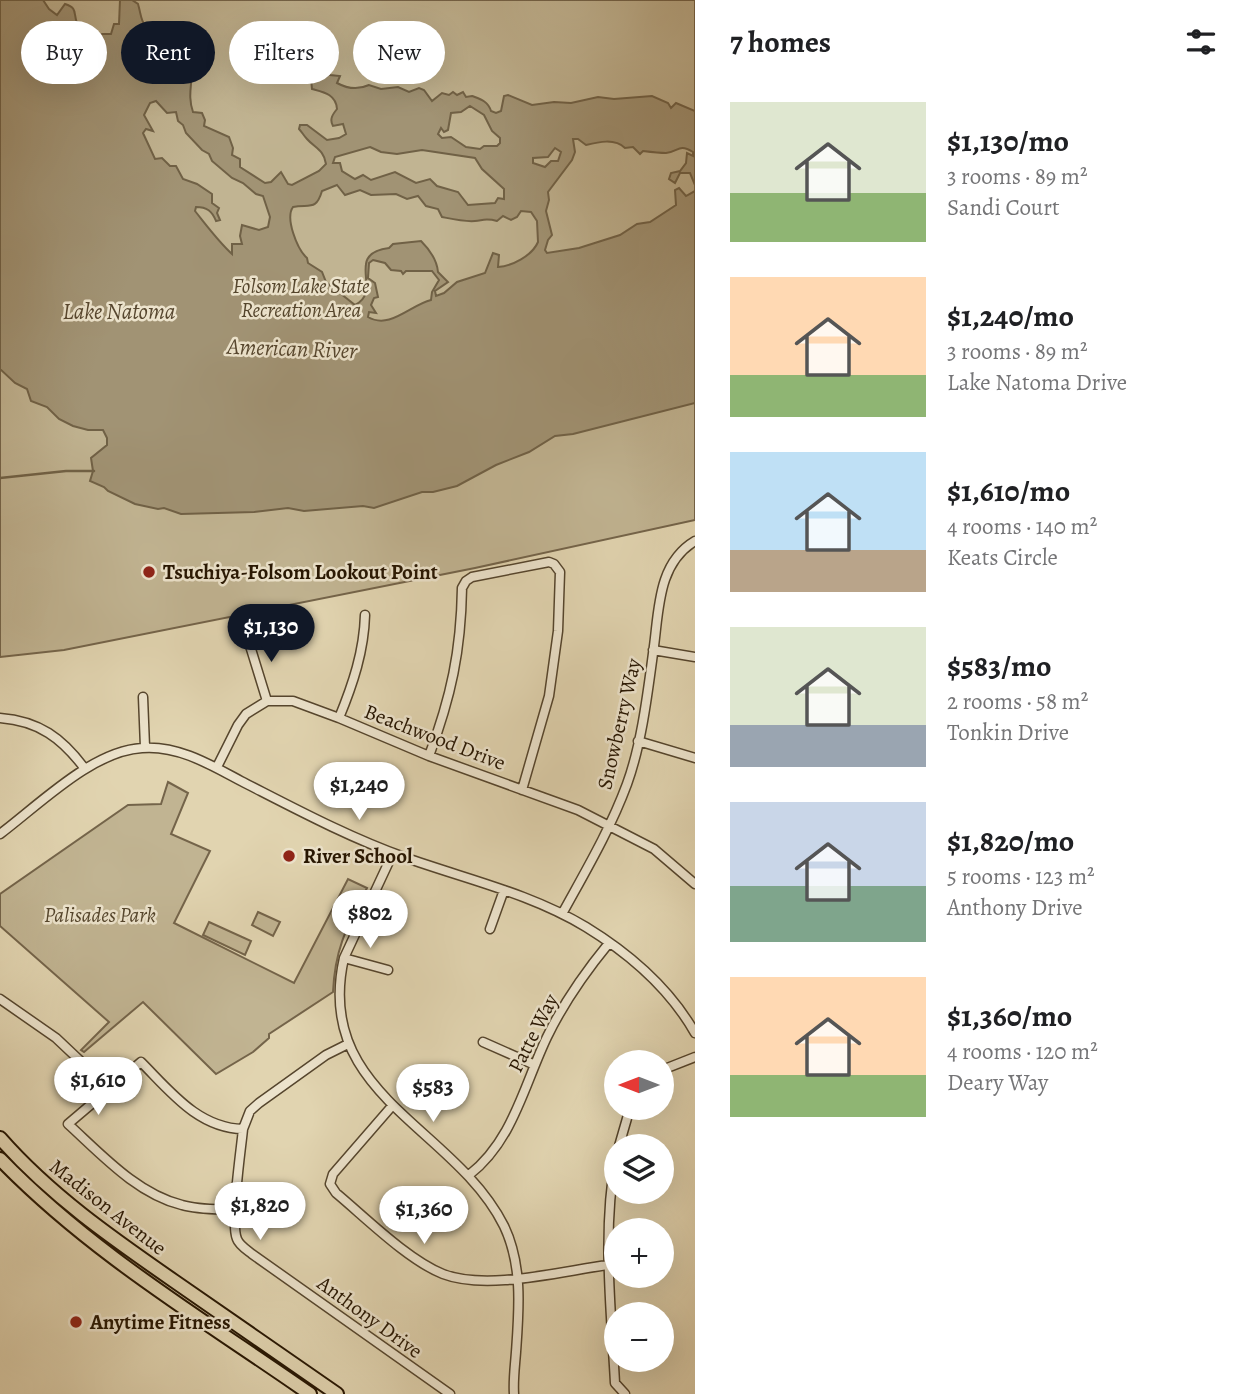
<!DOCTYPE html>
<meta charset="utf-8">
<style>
body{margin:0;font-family:Alegreya,serif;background:#f2f2f2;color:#202124;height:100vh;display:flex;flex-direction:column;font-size:26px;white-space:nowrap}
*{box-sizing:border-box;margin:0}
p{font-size:23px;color:#757577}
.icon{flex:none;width:38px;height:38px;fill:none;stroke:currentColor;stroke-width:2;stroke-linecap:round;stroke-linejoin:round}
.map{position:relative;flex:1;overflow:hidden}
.details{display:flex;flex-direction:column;background:#fff;width:560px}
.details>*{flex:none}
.hud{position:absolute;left:21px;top:21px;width:569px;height:63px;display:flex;gap:14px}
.needle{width:46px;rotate:270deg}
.fabs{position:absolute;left:604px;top:1050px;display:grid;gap:14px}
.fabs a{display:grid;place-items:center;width:70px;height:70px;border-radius:50%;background:#fff;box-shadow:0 7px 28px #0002;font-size:35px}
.price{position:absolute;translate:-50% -60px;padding:0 16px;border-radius:24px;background:#fff;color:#222;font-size:23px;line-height:46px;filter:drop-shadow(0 2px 4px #0008)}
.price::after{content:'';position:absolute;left:50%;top:42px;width:21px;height:16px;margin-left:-10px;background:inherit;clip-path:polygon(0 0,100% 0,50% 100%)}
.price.selected{background:#111827;color:#fff}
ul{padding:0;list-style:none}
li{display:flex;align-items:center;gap:21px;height:175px;padding:0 35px}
li span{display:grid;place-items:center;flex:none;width:196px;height:140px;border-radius:0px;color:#555}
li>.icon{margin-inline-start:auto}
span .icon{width:84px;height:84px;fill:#fffc;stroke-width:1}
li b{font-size:30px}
h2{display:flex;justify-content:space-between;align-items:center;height:84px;padding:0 35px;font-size:30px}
.tag{padding:0 24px;border-radius:32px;background:#fff;box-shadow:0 7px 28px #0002;font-size:24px;line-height:63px}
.tag.selected{background:#111827;color:#fff}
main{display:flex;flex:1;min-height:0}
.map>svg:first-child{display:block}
.green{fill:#c1b492;stroke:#74644a;stroke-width:2}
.water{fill:#a19374;stroke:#706146;stroke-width:2;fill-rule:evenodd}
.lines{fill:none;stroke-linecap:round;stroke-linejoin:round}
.stream{stroke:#706146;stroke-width:2.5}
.minor-casing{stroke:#55452d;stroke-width:11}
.primary-casing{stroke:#261501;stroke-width:16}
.minor{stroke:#ece3cc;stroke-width:8}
.primary{stroke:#e1d4b0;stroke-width:12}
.poi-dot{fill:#8f2418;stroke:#ece3cc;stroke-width:2.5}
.labels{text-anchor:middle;stroke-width:5;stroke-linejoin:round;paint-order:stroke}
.park-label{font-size:21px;font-style:italic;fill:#54452c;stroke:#ece3cc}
.poi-label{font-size:21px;font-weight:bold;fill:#261501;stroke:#ece3cc;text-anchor:start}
.street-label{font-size:21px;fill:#261501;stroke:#ece3cc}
.water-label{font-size:23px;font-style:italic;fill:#57472f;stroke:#ece3cc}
</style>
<main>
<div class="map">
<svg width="695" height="1394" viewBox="0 0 695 1394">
<rect width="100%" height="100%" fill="#e1d4b0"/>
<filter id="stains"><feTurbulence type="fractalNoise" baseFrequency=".00286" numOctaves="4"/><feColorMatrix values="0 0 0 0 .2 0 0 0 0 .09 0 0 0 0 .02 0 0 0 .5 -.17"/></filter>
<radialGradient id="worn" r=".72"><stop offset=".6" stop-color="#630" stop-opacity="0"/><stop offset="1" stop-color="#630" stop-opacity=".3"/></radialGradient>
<path class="green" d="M0,0h695v520l-220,48 -411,82 -64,7z
M168,782l20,11 -17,41 39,17 -36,72 120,60 54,-104 19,9c-20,39 -32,60 -34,104l-64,42v4l-16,14 -37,22 -73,-72 -59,50 -3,-2 28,-28 -109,-96v-32l128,-89 33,-1z
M258,912l22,10 -7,14 -21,-11z
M209,922l42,19 -6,14 -42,-20z"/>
<path class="water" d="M0,0h43l6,9 8,6 8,-11c13,4 8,9 12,19 3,6 12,15 17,18l8,-7h9l3,-10h5l1,-24h12l6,4c5,17 1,22 22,29l4,13 16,2c22,25 4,38 13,64l9,1 3,7 -1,6 25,11 4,11 -1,7 8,4v8l25,16 6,-1 10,-10 7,12 4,1 27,-14 7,-7c-2,-14 -11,-16 -19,-25 -3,-3 -5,-7 -8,-10l1,-4h7l20,15 12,-2 7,-4 -3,-10 -10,2c-4,-7 0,-12 4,-17 -1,-15 -14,-17 -25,-20l-1,-11 -6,-5 2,-1 -1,-9 10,7 11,-1 3,6 10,1 -3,7c11,6 21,7 32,2l12,4 17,-2 11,5 10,-4 5,2 8,11 10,-8 7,2 4,-3 4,3 6,-3 3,5 6,-1c8,3 16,5 19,15l5,2 5,-2 3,-15 4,-1 24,10 22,-3 17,1 27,-6 16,2 38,-3 16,7 3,5 5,-5 19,8v74l-5,-12h-10l-5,10 -6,-4 2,-6 9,-2 6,-8 1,-10 6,3v-4c-15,-9 -14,0 -27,1 -7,0 -15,-1 -23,-2l-3,3 -7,-7 -8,1c-10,-10 -27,-6 -39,-3l-8,-6h-5l2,13 -3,8 -24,32 1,8 -3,11 6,24 -4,5 -3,10 2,3 32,-5 41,-13 17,-11 13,-2 26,-17 -1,-15 4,-2 7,8 9,-5v212l-122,31 -18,2 -26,16 -33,13 -39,21 -24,6h-11l-48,16 -11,-2 -59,5 -16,-3 -34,4 -73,2 -17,-6 -6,1 -23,-5 -27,-13 -4,-4 -14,-6 3,-10 -2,-13 16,-13v-7l-4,-8h-15l-15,-4 -14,-7 -12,-12 -16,-6 -4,-12 -12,-6 -15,-14zM156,101l11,12 9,-1 2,9 5,4 3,8 16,17 7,4 3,7 20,17 11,5 13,11 7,2 7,21 -2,10 -9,3 -17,-5 -2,11 2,8h-10v10c-14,-13 -25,-28 -37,-43l1,-4c11,0 16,4 20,14l4,-1 -3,-7 2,-5 -7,-5v-9l-15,-10 -14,-5 -7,-13h-6l-8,-8 -7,1 -12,-26 3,-4 7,2 -9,-16 6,-12zM470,106l14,9 8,16 8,7v5l-3,3h-13l-4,3 -14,-2 -15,-10 -9,1 -4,-4 3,-6 3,4 4,-2 3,-17 10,-1zM370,147l11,5 16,2 25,-4 53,8 7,11 22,20v10l-6,-1 -3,5 -27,2 -10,-13 -21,-6 -7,-7 -14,4 -21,-11 -24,8 -8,-5 -8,4 -13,-8 -2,-8h-7l2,-6zM555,148l6,4 -3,9h-7l-6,6 -12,-4v-5l15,-1zM337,185l8,10 15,-5 11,5 25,-1 11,5 11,-3 8,10 12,3 4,8c10,2 23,5 33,4 9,-1 11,-3 22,0l6,-5 8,4 6,-3 4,-6 10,1 6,9 1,21c-6,14 -26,24 -40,25l1,-12 -6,-2 -8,20 -28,9 -13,11 -8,3 -1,-5 13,-9 -10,-10c-1,-12 -8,-22 -17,-31l-28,3 -4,4c-46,6 -5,43 -34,57l-29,-23 -4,-10 -14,-9 -1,-5c-10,-9 -22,-40 -14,-51 17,-3 23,4 29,-16zM373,260l12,3 6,7 10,1 2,3 3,-3h26l7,9 -7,12 -1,8c-21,5 -41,30 -63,17l1,-5 7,1 -5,-8 3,-7 4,-1 -3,-14 -7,-5 1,-15z"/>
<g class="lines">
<path class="stream" d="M0,478l66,-7h28"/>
<g class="minor-casing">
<path id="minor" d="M247,636l20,65
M653,650l42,7
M143,697l2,50
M0,718c39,3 62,20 85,51
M339,718c14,-34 25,-67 26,-103
M638,741l57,17
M429,756c22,-59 32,-105 33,-168l4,-7 6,-4 77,-15 5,2 6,8 -2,59 -9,65 -27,94
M217,767l21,-42 8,-11 21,-13h26l46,17 90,38 149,54 76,39 41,35
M0,834c40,-30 92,-83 142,-86 36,-3 69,17 99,33 53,27 107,56 163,76 61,22 126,36 182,70 44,27 84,62 109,106
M393,853l-49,105c-31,137 110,168 160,268 19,40 15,84 12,126 -1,14 -3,28 -2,42
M562,914c23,-42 48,-84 65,-130 15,-41 21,-94 27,-138 5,-37 4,-83 41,-105
M490,929l14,-39
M344,958l44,12
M0,999l56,39 54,51
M483,1042l52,23
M348,1044l-22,11 -67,48 -9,8 -7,18c-2,21 -13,94 -6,110 2,6 10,11 15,15l198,140
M662,1070l33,-13
M392,1106l-59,68 -3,10 6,9c30,25 72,67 107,81 44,17 119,-3 165,-9
M619,1146l11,-38
M616,1156c-14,75 -5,152 -1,227l10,11
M469,1175c44,-34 55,-90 78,-138 16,-33 39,-66 62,-94
M236,1210c-18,-1 -37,0 -54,-5 -45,-11 -81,-51 -114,-81l73,-62c29,29 57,66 102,67"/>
</g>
<g class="primary-casing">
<path id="primary" d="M0,1138c50,57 112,100 174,143 54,38 109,75 163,113
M0,1159c91,94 204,161 310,235"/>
</g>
<use href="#minor" class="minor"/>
<use href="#primary" class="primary"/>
</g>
<g class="poi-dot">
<circle cx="149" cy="572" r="7"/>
<circle cx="289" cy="856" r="7"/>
<circle cx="76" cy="1322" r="7"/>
</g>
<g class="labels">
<g class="park-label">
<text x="301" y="293">Folsom Lake State<tspan x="301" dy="24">Recreation Area</tspan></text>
<text x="100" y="922">Palisades Park</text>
</g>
<g class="poi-label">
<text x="163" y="579">Tsuchiya-Folsom Lookout Point</text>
<text x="303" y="863">River School</text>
<text x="90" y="1329">Anytime Fitness</text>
</g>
<g class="street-label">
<text transform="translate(619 724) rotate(-77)" y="7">Snowberry Way</text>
<text transform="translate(435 737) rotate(21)" y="7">Beachwood Drive</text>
<text transform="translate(533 1033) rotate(-63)" y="7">Patte Way</text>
<text transform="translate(108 1207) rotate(38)" y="7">Madison Avenue</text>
<text transform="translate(370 1317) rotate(36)" y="7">Anthony Drive</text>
</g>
<g class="water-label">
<text x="119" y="319">Lake Natoma</text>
<text transform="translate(292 348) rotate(2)" y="8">American River</text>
</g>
</g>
<rect width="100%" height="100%" filter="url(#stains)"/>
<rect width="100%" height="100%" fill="url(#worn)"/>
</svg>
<div class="fabs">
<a><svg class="needle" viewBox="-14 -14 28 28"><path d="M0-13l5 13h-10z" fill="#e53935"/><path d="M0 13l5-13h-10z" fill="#757577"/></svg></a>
<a><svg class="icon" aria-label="layers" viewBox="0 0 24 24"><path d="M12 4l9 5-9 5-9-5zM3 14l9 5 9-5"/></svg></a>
<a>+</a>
<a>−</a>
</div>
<b class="price selected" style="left:271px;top:664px">$1,130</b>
<b class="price" style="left:359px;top:822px">$1,240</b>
<b class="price" style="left:370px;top:950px">$802</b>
<b class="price" style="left:98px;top:1117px">$1,610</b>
<b class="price" style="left:433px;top:1124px">$583</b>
<b class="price" style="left:260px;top:1242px">$1,820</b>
<b class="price" style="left:424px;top:1246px">$1,360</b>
<div class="hud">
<a class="tag">Buy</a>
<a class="tag selected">Rent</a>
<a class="tag">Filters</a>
<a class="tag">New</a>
</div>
</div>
<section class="details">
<h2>7 homes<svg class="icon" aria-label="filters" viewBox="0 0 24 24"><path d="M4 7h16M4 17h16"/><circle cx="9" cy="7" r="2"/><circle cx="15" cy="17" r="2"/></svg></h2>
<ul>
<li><span style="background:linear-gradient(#dfe7d0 65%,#8fb573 0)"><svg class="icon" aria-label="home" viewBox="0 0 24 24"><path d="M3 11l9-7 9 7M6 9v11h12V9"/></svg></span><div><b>$1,130/mo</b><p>3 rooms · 89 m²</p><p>Sandi Court</p></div></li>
<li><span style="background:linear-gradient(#ffd9b3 70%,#8fb573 0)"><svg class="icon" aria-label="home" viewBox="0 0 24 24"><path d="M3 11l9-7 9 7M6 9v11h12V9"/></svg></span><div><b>$1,240/mo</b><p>3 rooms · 89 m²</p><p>Lake Natoma Drive</p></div></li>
<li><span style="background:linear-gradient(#bfe0f5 70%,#b9a48a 0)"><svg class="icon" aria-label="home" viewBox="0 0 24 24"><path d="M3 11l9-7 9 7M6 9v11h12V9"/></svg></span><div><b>$1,610/mo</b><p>4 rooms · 140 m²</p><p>Keats Circle</p></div></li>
<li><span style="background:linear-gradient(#dfe7d0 70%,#9aa5b1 0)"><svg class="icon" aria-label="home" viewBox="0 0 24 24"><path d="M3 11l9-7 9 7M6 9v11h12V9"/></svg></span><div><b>$583/mo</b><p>2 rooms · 58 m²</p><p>Tonkin Drive</p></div></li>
<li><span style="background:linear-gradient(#c9d6e8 60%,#7fa58c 0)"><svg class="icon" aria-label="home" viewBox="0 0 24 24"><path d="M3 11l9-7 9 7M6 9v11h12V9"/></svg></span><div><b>$1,820/mo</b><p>5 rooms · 123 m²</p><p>Anthony Drive</p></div></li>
<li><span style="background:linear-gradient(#ffd9b3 70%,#8fb573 0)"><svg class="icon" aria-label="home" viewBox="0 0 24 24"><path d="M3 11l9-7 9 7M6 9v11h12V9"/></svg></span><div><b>$1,360/mo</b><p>4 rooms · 120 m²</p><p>Deary Way</p></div></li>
</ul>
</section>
</main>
